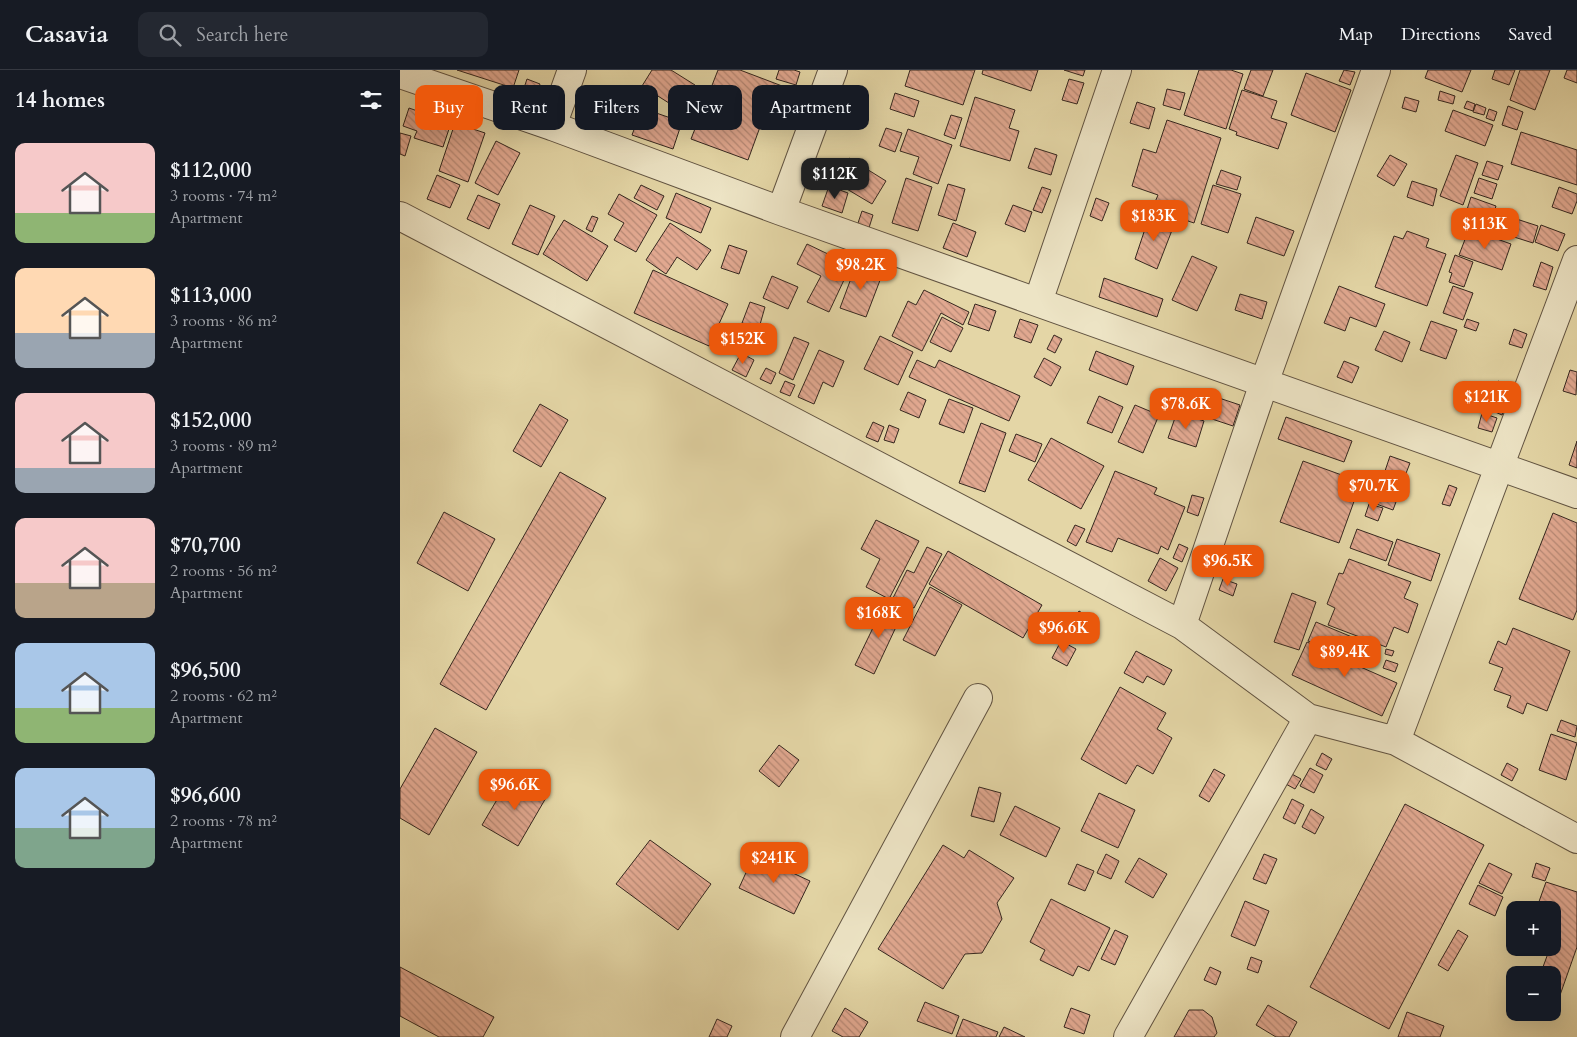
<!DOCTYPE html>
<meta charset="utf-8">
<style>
body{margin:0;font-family:Cardo,serif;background:#242831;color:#f1f3f6;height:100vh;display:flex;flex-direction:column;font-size:19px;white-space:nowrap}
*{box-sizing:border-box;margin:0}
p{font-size:16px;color:#9ea1a6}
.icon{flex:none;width:28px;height:28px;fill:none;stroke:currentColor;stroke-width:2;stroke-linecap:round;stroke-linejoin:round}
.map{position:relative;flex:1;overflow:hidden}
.side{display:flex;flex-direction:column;background:#171b24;width:400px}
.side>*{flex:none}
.hud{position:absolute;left:15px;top:15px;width:475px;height:45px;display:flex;gap:10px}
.buttons{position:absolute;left:1106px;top:831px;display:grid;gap:10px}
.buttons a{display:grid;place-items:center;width:55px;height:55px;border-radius:10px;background:#171b24;box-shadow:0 5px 20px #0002;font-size:25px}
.price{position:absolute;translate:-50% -42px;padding:0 11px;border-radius:10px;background:#ea580c;color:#fff;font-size:16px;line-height:32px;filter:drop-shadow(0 1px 2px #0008)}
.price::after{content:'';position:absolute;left:50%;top:30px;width:15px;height:11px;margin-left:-8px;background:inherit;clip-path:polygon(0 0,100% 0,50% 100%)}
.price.on{background:#222;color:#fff}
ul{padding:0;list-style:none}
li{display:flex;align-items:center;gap:15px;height:125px;padding:0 15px}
li span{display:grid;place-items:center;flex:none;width:140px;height:100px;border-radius:10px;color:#555}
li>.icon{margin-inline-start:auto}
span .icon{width:60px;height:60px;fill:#fffc;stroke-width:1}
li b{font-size:21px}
h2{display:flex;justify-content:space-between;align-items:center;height:60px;padding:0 15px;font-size:21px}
.pill{padding:0 18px;border-radius:10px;background:#171b24;box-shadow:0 5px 20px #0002;font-size:18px;line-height:45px}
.pill.on{background:#ea580c;color:#fff}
header{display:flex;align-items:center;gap:30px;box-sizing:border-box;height:70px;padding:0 25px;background:#171b24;border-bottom:1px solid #363941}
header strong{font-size:24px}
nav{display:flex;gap:28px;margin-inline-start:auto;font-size:18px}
.search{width:350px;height:45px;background:#242831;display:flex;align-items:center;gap:12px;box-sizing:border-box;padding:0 18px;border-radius:10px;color:#9ea1a6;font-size:19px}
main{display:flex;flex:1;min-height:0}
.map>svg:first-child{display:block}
.building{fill:url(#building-back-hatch);stroke:#35271f}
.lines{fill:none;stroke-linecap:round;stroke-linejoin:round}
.minor-casing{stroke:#615341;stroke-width:30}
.minor{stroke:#ede4c5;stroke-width:28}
</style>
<header>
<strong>Casavia</strong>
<div class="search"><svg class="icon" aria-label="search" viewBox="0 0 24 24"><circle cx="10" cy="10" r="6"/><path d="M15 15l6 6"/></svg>Search here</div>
<nav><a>Map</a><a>Directions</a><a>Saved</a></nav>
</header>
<main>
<section class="side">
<h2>14 homes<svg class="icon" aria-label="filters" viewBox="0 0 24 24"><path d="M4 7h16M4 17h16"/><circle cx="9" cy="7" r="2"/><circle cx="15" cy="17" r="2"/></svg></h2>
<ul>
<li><span style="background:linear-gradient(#f6c9c9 70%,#8fb573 0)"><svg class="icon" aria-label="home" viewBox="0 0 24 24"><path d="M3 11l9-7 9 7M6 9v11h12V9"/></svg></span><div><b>$112,000</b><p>3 rooms · 74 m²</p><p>Apartment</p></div></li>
<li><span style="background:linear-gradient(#ffd9b3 65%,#9aa5b1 0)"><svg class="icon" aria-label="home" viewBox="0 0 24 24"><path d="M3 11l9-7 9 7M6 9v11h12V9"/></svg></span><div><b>$113,000</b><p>3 rooms · 86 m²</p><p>Apartment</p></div></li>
<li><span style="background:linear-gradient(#f6c9c9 75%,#9aa5b1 0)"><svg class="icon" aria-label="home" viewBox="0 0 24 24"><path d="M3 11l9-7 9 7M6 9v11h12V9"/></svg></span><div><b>$152,000</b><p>3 rooms · 89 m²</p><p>Apartment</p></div></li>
<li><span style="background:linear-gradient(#f6c9c9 65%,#b9a48a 0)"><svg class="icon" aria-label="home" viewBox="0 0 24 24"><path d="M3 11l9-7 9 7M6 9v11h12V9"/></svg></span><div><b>$70,700</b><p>2 rooms · 56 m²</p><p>Apartment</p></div></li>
<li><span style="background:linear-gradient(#a9c7e8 65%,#8fb573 0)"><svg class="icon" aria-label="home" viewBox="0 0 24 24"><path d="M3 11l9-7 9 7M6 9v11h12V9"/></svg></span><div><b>$96,500</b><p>2 rooms · 62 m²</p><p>Apartment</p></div></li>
<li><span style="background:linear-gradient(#a9c7e8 60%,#7fa58c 0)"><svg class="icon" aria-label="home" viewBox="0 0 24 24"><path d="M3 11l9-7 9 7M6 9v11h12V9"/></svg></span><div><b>$96,600</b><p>2 rooms · 78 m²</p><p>Apartment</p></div></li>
</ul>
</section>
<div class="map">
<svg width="1177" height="967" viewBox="0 0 1177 967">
<defs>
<pattern id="building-back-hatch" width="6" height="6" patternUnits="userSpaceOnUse" patternTransform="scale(1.25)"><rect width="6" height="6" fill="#e1a890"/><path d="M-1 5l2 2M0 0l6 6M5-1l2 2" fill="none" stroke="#b78975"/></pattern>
</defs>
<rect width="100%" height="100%" fill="#e4d6a6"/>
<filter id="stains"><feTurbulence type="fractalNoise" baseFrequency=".004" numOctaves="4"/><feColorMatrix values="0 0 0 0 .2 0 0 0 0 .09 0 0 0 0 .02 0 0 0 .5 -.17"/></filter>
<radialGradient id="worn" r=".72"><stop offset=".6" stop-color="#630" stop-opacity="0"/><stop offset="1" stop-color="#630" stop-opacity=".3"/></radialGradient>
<path class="building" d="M57,0h62l-6,18z
M252,0h19l24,15 -15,25 -38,-24z
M318,0h22l50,19 -12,32 -14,-5 -16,44 -57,-21z
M379,0h15l6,2 -4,13 -20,-6z
M510,0h65l-12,35 -58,-19z
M583,0h55l-7,21 -49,-17z
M664,0h21l-2,6z
M799,0h32l12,4 -17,55 -42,-14z
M851,0h22l-10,26 -19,-7z
M944,0l11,2 -5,13 -11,-4z
M1028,0h43l-9,22 -37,-14z
M1095,0h20l-6,15 -17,-6z
M1120,0h30l-15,40 -25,-10z
M1167,0h10v13l-13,-5z
M906,3l45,17 -16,42 -44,-17z
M127,9l13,5 -5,14 -13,-4z
M669,9l15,4 -7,21 -15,-4z
M767,19l18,4 -5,17 -17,-5z
M842,20l35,11 -6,17 16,5 -9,26 -42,-14 1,-3 -8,-3z
M1040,21l15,5 -2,8 -15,-4z
M495,23l24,8 -5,16 -24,-8z
M575,27l40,13 -6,18 10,3 -9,30 -50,-15z
M1005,27l14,4 -3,11 -14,-4z
M1067,31l8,3 -2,7 -9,-3z
M737,32l18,6 -6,21 -19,-6z
M1076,34l10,4 -2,7 -11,-3z
M1108,36l15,6 -6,18 -15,-5z
M9,38l42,15 -8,24 -29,-9 3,-7 -14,-5z
M242,38l40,14 -9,27 -41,-14z
M1089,39l8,3 -3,9 -8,-3z
M1053,40l40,15 -8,21 -40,-15z
M551,45l11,3 -7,21 -11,-4z
M767,50l54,18 -27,85 -42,-14 6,-14 -26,-9 11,-37 13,4z
M55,53l30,10 -17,49 -29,-11z
M486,58l16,5 -7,19 -16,-6z
M508,59l44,16 -14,39 -25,-10 6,-17 -19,-6z
M1121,62l56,18v35l-66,-21z
M0,63l11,3 -6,20 -5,-2z
M96,71l24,12 -22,42 -23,-12z
M635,78l22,7 -6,20 -23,-7z
M990,85l17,9 -13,22 -17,-10z
M1056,85l22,8 -15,42 -23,-9z
M449,88l37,23 -14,23 -37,-22z
M1087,91l16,5 -5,14 -16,-5z
M821,100l20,7 -4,13 -21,-6z
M37,105l23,10 -10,23 -23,-9z
M506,108l26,9 -14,44 -26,-8z
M1079,108l18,6 -5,15 -18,-6z
M1012,111l25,8 -4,17 -26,-9z
M548,114l17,5 -9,32 -18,-6z
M241,115l23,11 -7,14 -23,-12z
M813,115l28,9 -13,39 -27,-9z
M429,116l19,7 -6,20 -20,-7z
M642,117l9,3 -9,23 -9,-3z
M1159,117l18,7v7l-5,13 -20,-7z
M276,123l35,15 -10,25 -35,-15z
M219,124l38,21 -21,37 -22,-12 10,-17 -16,-9z
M78,125l22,9 -11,25 -22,-10z
M1071,127l25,9 -7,22 -25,-9z
M696,128l13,5 -7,18 -12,-5z
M130,135l25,11 -17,39 -26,-11z
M613,135l19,7 -7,20 -20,-8z
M462,141l11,4 -5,16 -11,-5z
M1098,143l40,13 -5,17 -41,-13z
M192,146l6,2 -6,14 -6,-3z
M749,147l25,8 -17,44 -22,-10z
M856,147l38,14 -10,25 -37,-13z
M164,150l44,26 -21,35 -44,-27z
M270,153l41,27 -14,20 -20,-13 -11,17 -20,-14z
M553,153l23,9 -9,25 -24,-9z
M1141,155l24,9 -7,17 -23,-9z
M1069,159l42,15 -9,26 -43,-15z
M1007,161l22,8 -3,8 20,7 -19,52 -52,-19 19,-51 9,3z
M407,174l44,21 -22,47 -22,-10 14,-26 -24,-12z
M329,175l18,6 -8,23 -18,-6z
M1055,185l18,7 -9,25 -15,-5 3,-9 -3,-1z
M792,186l25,11 -20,44 -25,-11z
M1141,192l12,5 -7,23 -13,-4z
M456,195l26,10 -16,42 -26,-9z
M253,200l75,34 -19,42 -75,-33z
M372,206l26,11 -10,22 -25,-11z
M704,208l59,21 -6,18 -58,-20z
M939,216l46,18 -9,23 -26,-10 -5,14 -21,-8z
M1053,216l20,7 -10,27 -20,-7z
M524,220l45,22 -6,13 -22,-12 -19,38 -30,-15 16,-35 8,4z
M840,224l27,8 -5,17 -27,-9z
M350,232l15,5 -6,21 -17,-5z
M575,234l21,7 -7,20 -21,-7z
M542,247l21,11 -12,24 -21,-10z
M620,249l18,6 -7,18 -17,-6z
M1067,249l12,4 -3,8 -12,-4z
M1031,251l26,9 -11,29 -26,-9z
M1114,259l13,5 -5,14 -13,-4z
M984,261l26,11 -8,20 -27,-12z
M654,265l8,4 -7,14 -8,-4z
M480,266l33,16 -15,33 -34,-16z
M394,267l15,6 -16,37 -14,-7z
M419,280l25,11 -11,26 -10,-5 -9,22 -16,-7z
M696,281l38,15 -7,19 -38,-15z
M341,283l13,7 -8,17 -14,-7z
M644,288l17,9 -10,19 -17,-9z
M517,290l18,8 4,-8 81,36 -11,25 -100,-44z
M944,291l15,6 -7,16 -15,-6z
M366,298l10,5 -5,11 -11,-5z
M1170,300l7,2 -1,23 -13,-4z
M385,311l10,4 -5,11 -10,-4z
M1098,311l16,7 -12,27 -16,-7z
M508,322l18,8 -7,18 -19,-8z
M801,322l39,13 -7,21 -39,-13z
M699,326l24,11 -11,26 -25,-10z
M549,329l24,9 -9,25 -25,-9z
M140,334l28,16 -27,47 -28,-16z
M735,335l24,10 -16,38 -25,-11z
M777,342l27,9 -8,26 -28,-9z
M1082,343l15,5 -5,14 -14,-4z
M886,347l66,24 -8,21 -66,-23z
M473,352l11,5 -6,15 -12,-5z
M581,353l25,10 -21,59 -26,-9z
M489,355l10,4 -5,14 -10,-3z
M616,364l26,10 -7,18 -26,-11z
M651,368l53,28 -23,43 -53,-29z
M1177,371v27l-8,-3z
M990,386l20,7 -7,18 -19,-7z
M903,391l58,21 -22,61 -59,-21z
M715,401l42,17 -3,6 31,13 -17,43 -7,-4 -3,8 -40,-16 -6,14 -26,-10z
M160,402l46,26 -120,212 -46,-26z
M978,404l25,9 -10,27 -25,-9z
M1049,415l8,3 -7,18 -8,-2z
M792,425l12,3 -6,18 -11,-4z
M969,434l14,4 -5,13 -13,-5z
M44,442l51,27 -27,52 -51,-28z
M1153,443l24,10v87l-4,10 -54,-21z
M476,450l43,21 -30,58 -23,-12 14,-28 -19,-10z
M675,455l10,4 -9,17 -9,-5z
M957,459l36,13 -7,19 -36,-13z
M997,469l43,15 -9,27 -43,-16z
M779,474l9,4 -6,14 -9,-4z
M527,477l15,7 -28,54 -21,-10 14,-28 7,3z
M548,481l94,54 -19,33 -94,-54z
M760,488l18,10 -12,23 -18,-10z
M949,489l62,23 -7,16 14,6 -10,29 -14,-6 -8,20 -58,-22 7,-17 -8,-4 12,-31 4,1z
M823,509l14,5 -4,12 -14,-6z
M530,517l32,18 -27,51 -32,-16z
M892,523l24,9 -17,48 -25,-8z
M485,533l18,9 -29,62 -19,-9z
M679,541l11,7 -8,15 -12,-7z
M916,552l36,15 -5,12 -4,-2 -3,7 -32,-13z
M1113,558l57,23 -23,60 -20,-8 -4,11 -16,-7 4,-11 -17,-6 9,-22 -14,-5 9,-22 8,4z
M661,571l15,8 -9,17 -15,-8z
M907,572l34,15 4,-7 14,6 -3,9 41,18 -15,33 -90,-41z
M986,579l8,2 -2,5 -7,-2z
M736,581l36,19 -8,15 -17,-9 -4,7 -19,-10z
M986,590l12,4 -3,8 -12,-4z
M720,617l46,26 -9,16 15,9 -19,36 -16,-9 -11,19 -45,-25z
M1161,650l16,6 -2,11 -18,-6z
M35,658l42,24 -48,83 -29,-17v-29z
M1151,664l26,9 -11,37 -27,-10z
M379,675l20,15 -20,27 -20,-16z
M922,683l10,6 -6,11 -10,-5z
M1107,693l11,6 -6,12 -11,-6z
M910,698l13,7 -9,18 -14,-7z
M814,699l11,6 -16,27 -10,-6z
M890,703l11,6 -6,10 -11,-6z
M111,706l36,20 -29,50 -36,-21z
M579,717l22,6 -7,29 -23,-6z
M699,723l36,17 -17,38 -37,-17z
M892,729l12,6 -9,19 -12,-6z
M1005,734l79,41 -95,184 -79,-42z
M615,736l45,22 -14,29 -46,-22z
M911,739l13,8 -9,17 -13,-7z
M250,770l61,44 -33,46 -62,-46z
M543,775l21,13 5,-8 45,28 -17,25 5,16 -20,34 -17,1 -22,35 -65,-40z
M706,784l13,7 -8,18 -14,-6z
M864,784l13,5 -11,25 -13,-5z
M354,785l56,26 -16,33 -55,-26z
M739,788l28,16 -14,24 -28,-16z
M1089,793l23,11 -10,20 -23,-11z
M1136,793l14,5 -5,13 -13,-4z
M677,794l17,7 -9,20 -17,-7z
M1146,812l31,10v55l-18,51 -7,-2v-21h-12l10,-27h2v-9l8,-21 -8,-3v-5h-16z
M1078,815l25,12 -8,19 -26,-12z
M651,829l59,29 -21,43 -11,-5 -5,10 -33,-16 5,-10 -15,-8z
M845,831l24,10 -14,35 -24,-10z
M715,860l13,6 -13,29 -14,-6z
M1058,860l10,6 -20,35 -10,-6z
M851,887l11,4 -4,12 -11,-4z
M0,897l94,50 -11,20h-44l-39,-21z
M810,897l11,5 -5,13 -12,-5z
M525,932l34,14 -7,18 -35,-13z
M868,935l29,17 -8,15h-13l-20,-12z
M445,938l23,14 -9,15h-16l-11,-6z
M671,938l19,7 -6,19 -20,-7z
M789,940h14l9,7 5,16 -3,4h-40z
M1007,942l37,14 -4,11h-42z
M317,949l15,7 -5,11h-18z
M563,949l35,13 -2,5h-40z
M604,957l21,10h-26z"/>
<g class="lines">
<g class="minor-casing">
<path id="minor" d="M0,4l152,52 229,85 796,283
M152,56l20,-56
M381,141l52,-141
M0,146l782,409 126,93 88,23 181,98
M638,232l79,-232
M782,555l82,-242 112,-313
M996,671l181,-481
M395,967l183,-339
M728,967l180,-319"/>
</g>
<use href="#minor" class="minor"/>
</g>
<rect width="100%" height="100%" filter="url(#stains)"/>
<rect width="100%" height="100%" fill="url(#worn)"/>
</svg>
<div class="buttons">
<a>+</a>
<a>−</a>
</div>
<b class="price on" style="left:435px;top:130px">$112K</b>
<b class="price" style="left:754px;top:172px">$183K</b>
<b class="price" style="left:1085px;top:180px">$113K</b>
<b class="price" style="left:461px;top:221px">$98.2K</b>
<b class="price" style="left:343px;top:295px">$152K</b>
<b class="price" style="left:1087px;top:353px">$121K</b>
<b class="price" style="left:786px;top:360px">$78.6K</b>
<b class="price" style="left:974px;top:442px">$70.7K</b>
<b class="price" style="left:828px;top:517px">$96.5K</b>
<b class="price" style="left:479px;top:569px">$168K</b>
<b class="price" style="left:664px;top:584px">$96.6K</b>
<b class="price" style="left:945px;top:608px">$89.4K</b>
<b class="price" style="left:115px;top:741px">$96.6K</b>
<b class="price" style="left:374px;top:814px">$241K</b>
<div class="hud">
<a class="pill on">Buy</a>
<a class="pill">Rent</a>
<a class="pill">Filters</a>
<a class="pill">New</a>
<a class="pill">Apartment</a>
</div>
</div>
</main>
